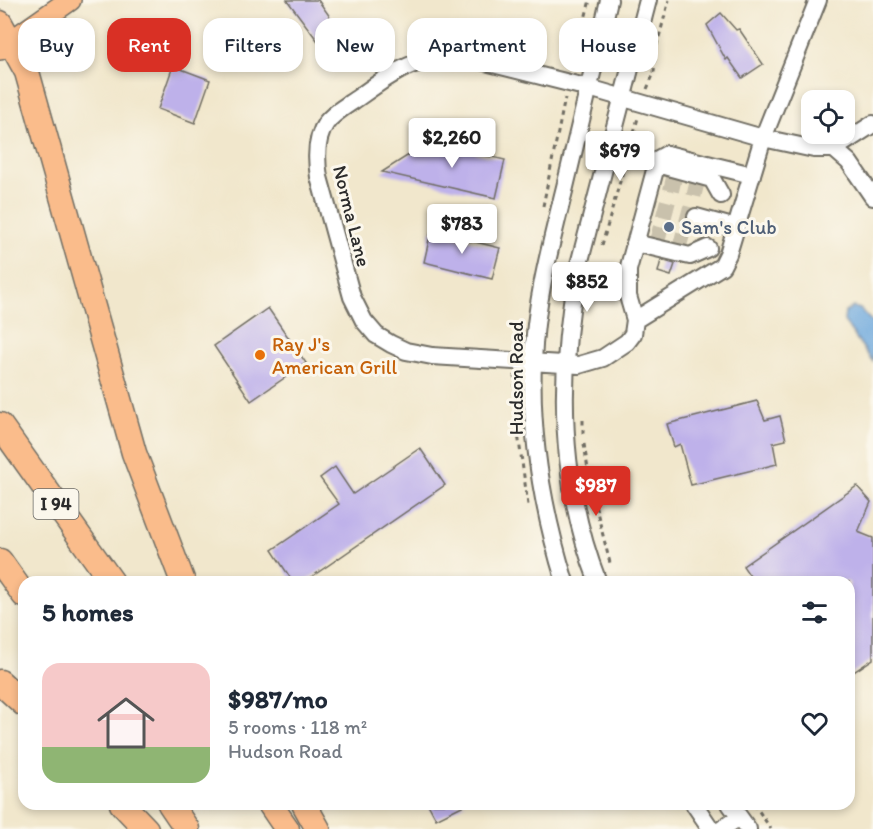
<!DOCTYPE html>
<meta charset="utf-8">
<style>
body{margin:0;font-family:Itim,sans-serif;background:#f6f6f7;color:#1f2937;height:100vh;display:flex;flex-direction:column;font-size:22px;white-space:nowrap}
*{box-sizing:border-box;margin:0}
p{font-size:20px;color:#747a83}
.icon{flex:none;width:33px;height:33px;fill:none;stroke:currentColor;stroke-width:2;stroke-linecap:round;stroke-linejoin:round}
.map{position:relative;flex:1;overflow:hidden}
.panel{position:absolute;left:18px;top:576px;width:837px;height:234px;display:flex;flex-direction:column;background:#fff;border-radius:18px;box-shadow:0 3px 9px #0003}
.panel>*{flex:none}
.guide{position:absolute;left:18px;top:18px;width:837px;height:54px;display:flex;gap:12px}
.tools{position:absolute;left:801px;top:90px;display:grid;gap:12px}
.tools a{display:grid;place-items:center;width:54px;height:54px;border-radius:12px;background:#fff;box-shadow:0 3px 9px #0003;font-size:30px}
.price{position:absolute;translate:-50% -51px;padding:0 14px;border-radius:6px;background:#fff;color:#222;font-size:20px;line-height:39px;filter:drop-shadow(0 2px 3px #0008)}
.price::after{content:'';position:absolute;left:50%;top:36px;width:18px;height:14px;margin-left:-9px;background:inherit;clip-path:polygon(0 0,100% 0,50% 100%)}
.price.selected{background:#d93025;color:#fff}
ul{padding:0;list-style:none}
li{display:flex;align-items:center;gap:18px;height:150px;padding:0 24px}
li+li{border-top:2px solid #e0e1e3}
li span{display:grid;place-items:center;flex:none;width:168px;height:120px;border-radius:18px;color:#555}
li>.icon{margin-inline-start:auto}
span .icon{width:72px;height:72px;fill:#fffc;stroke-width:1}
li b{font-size:26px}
h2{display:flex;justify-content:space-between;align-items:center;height:72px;padding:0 24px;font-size:26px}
.chip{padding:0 21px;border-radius:18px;background:#fff;box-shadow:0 3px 9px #0003;font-size:21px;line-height:54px}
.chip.selected{background:#d93025;color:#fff}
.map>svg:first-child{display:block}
.water{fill:#6ca7dd;stroke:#4c6984;stroke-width:1.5}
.building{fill:#beb1ea}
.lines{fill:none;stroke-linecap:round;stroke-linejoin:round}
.minor-tunnel{stroke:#c9c1ac;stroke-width:16;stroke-dasharray:16 8;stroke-linecap:butt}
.minor-casing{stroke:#706d63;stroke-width:20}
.major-casing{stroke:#706d63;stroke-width:24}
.highway-casing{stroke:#706d63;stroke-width:27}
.path{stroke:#706d63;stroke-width:3;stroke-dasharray:4.5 4.5;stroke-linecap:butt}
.minor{stroke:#fff;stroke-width:16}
.major{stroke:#fabc8b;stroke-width:21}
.highway{stroke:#fabc8b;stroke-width:24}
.service-dot{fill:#5c6f8a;stroke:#fbf7ec;stroke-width:2}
.food-dot{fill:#e8710a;stroke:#fbf7ec;stroke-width:2}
.labels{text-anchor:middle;stroke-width:6;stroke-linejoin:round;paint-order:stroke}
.shield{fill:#fbf7ec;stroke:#696865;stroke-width:1.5}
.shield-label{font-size:18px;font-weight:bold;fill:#2b2b2b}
.street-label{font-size:20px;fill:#2b2b2b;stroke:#fbf7ec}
.service-label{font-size:20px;fill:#4e5e75;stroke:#fbf7ec;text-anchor:start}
.food-label{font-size:20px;fill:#c56008;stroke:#fbf7ec;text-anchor:start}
</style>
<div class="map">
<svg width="873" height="829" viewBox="0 0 873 829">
<rect width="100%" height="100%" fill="#fbf7ec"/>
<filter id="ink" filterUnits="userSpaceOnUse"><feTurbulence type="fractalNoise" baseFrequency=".0167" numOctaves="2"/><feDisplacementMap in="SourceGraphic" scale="12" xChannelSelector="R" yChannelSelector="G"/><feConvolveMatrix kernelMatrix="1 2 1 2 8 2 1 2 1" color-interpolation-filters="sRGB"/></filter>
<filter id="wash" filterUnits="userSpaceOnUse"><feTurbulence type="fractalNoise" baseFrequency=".008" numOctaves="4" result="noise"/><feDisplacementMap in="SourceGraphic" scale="24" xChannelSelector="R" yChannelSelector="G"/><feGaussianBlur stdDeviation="1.35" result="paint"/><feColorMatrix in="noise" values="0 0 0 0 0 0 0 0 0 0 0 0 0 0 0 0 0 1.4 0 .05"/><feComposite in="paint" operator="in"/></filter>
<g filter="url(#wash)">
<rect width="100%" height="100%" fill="#f1e7cc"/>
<path class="water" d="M853,307l7,2 13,14v39l-29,-41 1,-9z"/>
<g id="blocks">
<path class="building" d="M287,0h31l27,38 -19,14z
M721,13l15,17 3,-1 24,35 -21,14 -14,-20 -2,2 -19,-35z
M173,66l37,14 -15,43 -37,-14z
M429,142l76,18 -9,38 -114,-26z
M431,231l69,17 -8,31 -68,-17z
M661,260l14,4 -4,12 -13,-4z
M268,308l38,55 -55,38 -37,-55z
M757,401l8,19 15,-4 6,24 -13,3 4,21 -86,21 -11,-41 -6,3 -7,-23z
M420,448l25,37 -141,97h-11l-21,-32 67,-46 -19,-26 15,-11 18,27z
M857,486l14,16 -13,30 15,6v121l-24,16v-93h-95l-11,-16z
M428,804h38l-30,15z"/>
</g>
</g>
<g filter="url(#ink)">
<use href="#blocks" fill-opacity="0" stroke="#706d63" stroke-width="1.5"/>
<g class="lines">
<path class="minor-tunnel" d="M665,181l38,9
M658,207l38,10
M651,233l37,10"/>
<g class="minor-casing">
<path id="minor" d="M818,0l-55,138 -35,116 -6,12 -87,54 -2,14 -6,8 -24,16 -24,7 -147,-9 -26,-5 -15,-7 -15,-9 -12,-14 -12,-24 -33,-120c-3,-18 -4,-38 7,-54 8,-11 22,-18 33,-26 38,-27 61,-44 110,-39l120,30 174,50 51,11h20l39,-25
M834,149l15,13 24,35
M657,164l55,15 9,16
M696,217l40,11
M635,243l55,13 18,-8
M635,320l-7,-24v-26l30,-111 9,-5 85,21
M565,582c-22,-71 -35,-146 -32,-220 2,-60 18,-118 32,-175 15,-62 30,-125 44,-187
M598,582c-39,-99 -40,-207 -21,-310l71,-272
M694,804l17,25
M730,804l18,25
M722,829l17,-12"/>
</g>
<g class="major-casing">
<path id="major" d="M0,49l70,-49"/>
</g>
<g class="highway-casing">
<path id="highway" d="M0,23l27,49 107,381 49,129
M0,425l112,157
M0,561l24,34
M0,682l24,22
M122,804l24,25
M170,804l17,25
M270,804l17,25
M304,804l14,25"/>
</g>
<path class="path" d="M572,68l18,-68
M647,89l7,-16 1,-21 14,-52
M543,206l22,-108
M602,245l36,-127
M592,285l4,-20
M515,375v37l13,93
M583,420v14
M584,444l7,44 19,75
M754,804l17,25"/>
<use href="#minor" class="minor"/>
<use href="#major" class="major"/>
<use href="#highway" class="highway"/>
</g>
</g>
<circle class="service-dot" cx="669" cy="227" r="6"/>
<circle class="food-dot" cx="260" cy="355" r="6"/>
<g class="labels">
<rect class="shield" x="33.5" y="489" width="45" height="30" rx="4.5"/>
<g class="shield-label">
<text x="56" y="510">I 94</text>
</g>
<g class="street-label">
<text transform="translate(352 216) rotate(76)" y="7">Norma Lane</text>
<text transform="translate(516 378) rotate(-90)" y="7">Hudson Road</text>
</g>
<g class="service-label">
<text x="681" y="234">Sam's Club</text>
</g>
<g class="food-label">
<text x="272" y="351">Ray J's<tspan x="272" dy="23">American Grill</tspan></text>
</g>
</g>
</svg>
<div class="tools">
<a><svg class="icon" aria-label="locate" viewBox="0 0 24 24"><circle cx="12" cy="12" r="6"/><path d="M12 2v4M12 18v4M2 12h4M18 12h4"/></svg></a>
</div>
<b class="price" style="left:452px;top:169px">$2,260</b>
<b class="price" style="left:620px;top:182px">$679</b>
<b class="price" style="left:462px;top:255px">$783</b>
<b class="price" style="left:587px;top:313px">$852</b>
<b class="price selected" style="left:596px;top:517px">$987</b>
<div class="guide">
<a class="chip">Buy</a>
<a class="chip selected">Rent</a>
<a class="chip">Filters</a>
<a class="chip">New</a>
<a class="chip">Apartment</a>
<a class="chip">House</a>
</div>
<section class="panel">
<h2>5 homes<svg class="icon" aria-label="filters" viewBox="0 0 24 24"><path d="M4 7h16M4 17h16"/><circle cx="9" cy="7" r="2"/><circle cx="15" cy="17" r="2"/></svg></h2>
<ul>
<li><span style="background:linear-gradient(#f6c9c9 70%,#8fb573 0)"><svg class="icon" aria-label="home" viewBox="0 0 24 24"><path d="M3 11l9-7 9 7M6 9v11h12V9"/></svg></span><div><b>$987/mo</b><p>5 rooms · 118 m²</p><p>Hudson Road</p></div><svg class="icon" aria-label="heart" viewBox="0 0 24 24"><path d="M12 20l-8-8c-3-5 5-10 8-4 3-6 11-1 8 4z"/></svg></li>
</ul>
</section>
</div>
